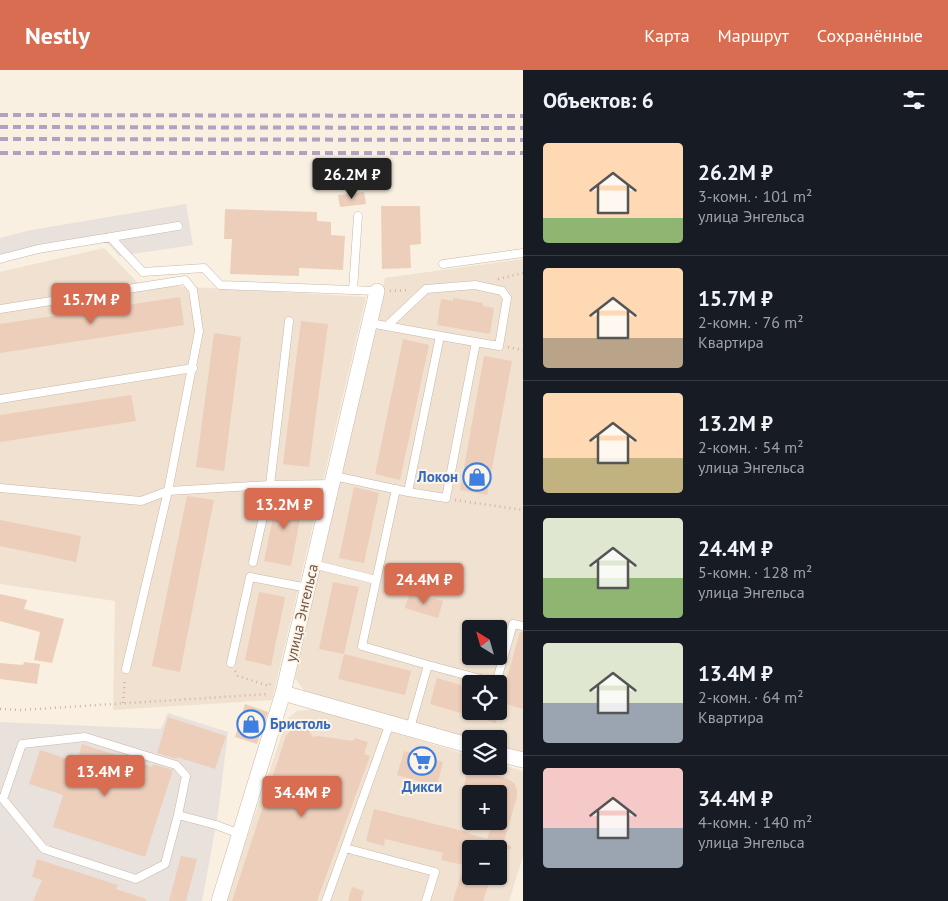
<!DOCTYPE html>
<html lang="ru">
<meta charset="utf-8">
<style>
body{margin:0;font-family:"PT Sans",sans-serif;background:#20242c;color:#f1f3f6;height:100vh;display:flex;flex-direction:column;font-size:19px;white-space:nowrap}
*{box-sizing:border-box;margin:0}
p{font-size:16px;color:#9ea1a6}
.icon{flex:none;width:28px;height:28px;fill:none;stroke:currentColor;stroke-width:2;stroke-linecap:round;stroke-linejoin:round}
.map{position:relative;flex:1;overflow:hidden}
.panel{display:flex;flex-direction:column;background:#171b24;width:425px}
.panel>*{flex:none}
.needle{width:32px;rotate:323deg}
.tools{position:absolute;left:462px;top:550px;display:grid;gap:10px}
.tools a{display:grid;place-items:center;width:45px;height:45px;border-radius:5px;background:#171b24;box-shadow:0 1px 4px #0004;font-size:25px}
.price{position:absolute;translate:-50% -42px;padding:0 11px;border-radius:5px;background:#d96d51;color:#fff;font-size:16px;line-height:32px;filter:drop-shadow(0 1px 2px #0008)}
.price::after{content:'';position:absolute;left:50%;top:30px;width:15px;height:11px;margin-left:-8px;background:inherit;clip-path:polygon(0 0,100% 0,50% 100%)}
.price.selected{background:#222;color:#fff}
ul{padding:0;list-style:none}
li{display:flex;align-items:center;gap:15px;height:125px;padding:0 20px}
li+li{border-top:1px solid #363941}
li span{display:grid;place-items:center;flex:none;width:140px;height:100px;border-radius:5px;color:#555}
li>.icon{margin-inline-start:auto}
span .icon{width:60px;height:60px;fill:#fffc;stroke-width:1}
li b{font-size:21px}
h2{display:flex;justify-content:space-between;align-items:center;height:60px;padding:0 20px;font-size:21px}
header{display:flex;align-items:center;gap:30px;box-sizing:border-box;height:70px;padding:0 25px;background:#d96d51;color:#fff}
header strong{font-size:24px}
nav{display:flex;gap:28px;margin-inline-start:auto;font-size:18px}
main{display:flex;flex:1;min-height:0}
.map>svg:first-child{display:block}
.residential{fill:#f0e1d0;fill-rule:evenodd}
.industrial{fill:#e9e2dc}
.building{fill:#eccebb}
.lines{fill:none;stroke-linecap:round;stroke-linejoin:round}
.lane-casing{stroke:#c8b7aa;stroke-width:9}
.street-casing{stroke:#c8b7aa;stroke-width:16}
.path{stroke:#d0b29f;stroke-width:2.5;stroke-dasharray:1 4;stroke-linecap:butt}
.lane{stroke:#fff;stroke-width:8}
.street{stroke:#fff;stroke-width:15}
.rail{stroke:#b2a2c1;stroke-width:4;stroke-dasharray:8 5;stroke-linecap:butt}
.labels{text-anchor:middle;stroke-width:4;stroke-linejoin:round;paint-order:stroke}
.shop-label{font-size:15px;font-weight:bold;fill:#366cbe;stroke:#fdf4e7;text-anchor:end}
.street-label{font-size:15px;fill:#6e574b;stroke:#fdf4e7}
</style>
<header>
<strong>Nestly</strong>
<nav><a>Карта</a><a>Маршрут</a><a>Сохранённые</a></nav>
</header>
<main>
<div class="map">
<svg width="523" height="831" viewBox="0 0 523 831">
<rect width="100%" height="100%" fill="#f9f0e1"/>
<path class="residential" d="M104,178l35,36 227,13 -94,403 -159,10 2,-109 -115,-17v-312z
M523,189v495l-24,-7v-8h-28l-166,-47 -10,-14 90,-400zM471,559h28v27h-28zM471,614h28v27h-28z
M316,639l155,47v10h28v-2l24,7v85l-14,45h-283l61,-182 10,-8zM471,724h28v27h-28zM471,779h28v27h-28z"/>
<path class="industrial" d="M186,134l7,41 -74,11 -13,-15 -65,12 -41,9v-24l31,-8z
M168,643l60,19 -10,82 -16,87h-202v-179l161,7z"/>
<path class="building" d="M364,122l2,12 -26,3 -2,-12z
M381,136h39l1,38 -11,1 1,23 -29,1z
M225,139l92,3v9l14,1v13l14,1 -2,34 -44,-2v8l-69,-2 2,-35h-8z
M180,227l4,28 -184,28v-29z
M453,228l30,5v3l11,2 -4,26 -53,-9 4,-26 12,2z
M301,251l27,3 -19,143 -26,-3z
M214,263l27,4 -17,134 -28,-4z
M403,269l26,6 -29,135 -25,-6z
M484,286l28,5 -25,134 -27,-5z
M131,325l5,26 -136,21v-27z
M354,417l25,6 -15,70 -25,-5z
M278,424l26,5 -13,67 -27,-5z
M187,426l27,4 -34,172 -28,-6z
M0,450l81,16 -5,26 -76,-16z
M333,512l26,5 -15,67 -25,-5z
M259,522l26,5 -14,69 -26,-6z
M410,522l33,9 -5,17 -33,-10z
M0,524l27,6 -3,9 40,10 -12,44 -18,-3 6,-28 -40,-11z
M520,562h3v77l-23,-7z
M344,584l67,17 -6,24 -67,-16z
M24,592l16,2 -3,20 -37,-5v-16l23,2z
M437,608l34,10v23h28l-3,12 -66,-19z
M245,634l23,8 -11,32 -22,-7z
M168,647l58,19 -11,33 -38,-12v2l-20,-6z
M300,654l7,4 6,9 5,-1 35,5 2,-3 13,4 -4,12 6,2 -53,145h-85l54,-165 6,-7z
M82,674l70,23 1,-3 20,6 -28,87 -92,-30 10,-32 -34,-11 11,-34 37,12z
M404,681l39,11 -6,24 -40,-11z
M469,697l39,12 6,4 3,7v7l-14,47 8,2v3h-9l-1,2h-2v-2h-28v27h20l-8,25h-30l11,-36 -23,-5 2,-7 -58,-14 -1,7 -18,-5 8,-32 93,23v1l20,6 6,-18h6v-27h-21l-15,-5z
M181,786l16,3 -11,42h-17z
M37,789l81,26 -2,4 30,10v2h-113l9,-21 -10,-3z
M352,817l12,4 -3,10h-13z"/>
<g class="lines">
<g class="lane-casing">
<path id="lane" d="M110,167l33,35 61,-4 16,17 157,6
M0,189l38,-10 140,-23
M443,194l80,-11
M353,220l5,-74
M0,239l185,-29 8,10 6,41 -31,160 -42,178
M370,253c43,8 86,16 129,23l8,-48 -5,-7 -27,-6 -49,4 -39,37
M0,329l193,-31
M334,406l74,16 38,6 30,-156
M0,418l141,13 27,-10 102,-6 62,-1
M396,419l-34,157 66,19
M408,422l32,-156
M253,492l17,-77 19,-164
M313,494l63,16
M231,593l19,-86 58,11
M410,658l18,-63 68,18 17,-59 10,2
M85,667l91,28 10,11 -8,39 -13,49 -29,15 -92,-30 -41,-50 19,-55z
M178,745l38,10 24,9
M345,778l90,24 -9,29
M326,831l64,-178"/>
</g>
<g class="street-casing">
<path id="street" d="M283,623l188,53
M499,684l24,6
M219,831l64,-208 94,-402"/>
</g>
<path class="path" d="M498,209l25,-6
M390,221l19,-1
M508,277l15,3
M455,430l68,10
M235,601l3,5 31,10 1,-3
M123,633l2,-25
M0,639l20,1 249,-16"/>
<use href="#lane" class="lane"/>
<use href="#street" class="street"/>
<path class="rail" d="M0,45l523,1
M0,57l523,1
M0,69l523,1
M0,83h523"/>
</g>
<defs>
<g id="shop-ring" transform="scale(1.4375)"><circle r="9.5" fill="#fdf4e7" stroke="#3f7fe0" stroke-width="1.5"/><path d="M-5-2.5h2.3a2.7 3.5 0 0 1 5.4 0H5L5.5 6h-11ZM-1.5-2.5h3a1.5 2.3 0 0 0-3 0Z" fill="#3f7fe0"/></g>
<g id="supermarket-ring" transform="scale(1.4375)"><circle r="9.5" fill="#fdf4e7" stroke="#3f7fe0" stroke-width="1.5"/><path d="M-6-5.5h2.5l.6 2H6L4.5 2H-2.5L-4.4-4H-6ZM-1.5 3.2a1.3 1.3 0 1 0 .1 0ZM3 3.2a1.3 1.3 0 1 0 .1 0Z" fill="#3f7fe0"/></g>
</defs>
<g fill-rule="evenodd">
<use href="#shop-ring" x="477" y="407"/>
<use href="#shop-ring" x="251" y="654"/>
<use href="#supermarket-ring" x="422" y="691"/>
</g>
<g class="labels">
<g class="shop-label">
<text x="458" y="412">Локон</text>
<text x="270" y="659" text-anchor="start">Бристоль</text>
<text x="422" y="722" text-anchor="middle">Дикси</text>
</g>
<g class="street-label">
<text transform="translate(302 543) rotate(-77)" y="5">улица Энгельса</text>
</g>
</g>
</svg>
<div class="tools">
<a><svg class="needle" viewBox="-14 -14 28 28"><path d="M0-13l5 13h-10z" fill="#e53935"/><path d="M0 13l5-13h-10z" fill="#9ea1a6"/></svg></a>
<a><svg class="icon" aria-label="locate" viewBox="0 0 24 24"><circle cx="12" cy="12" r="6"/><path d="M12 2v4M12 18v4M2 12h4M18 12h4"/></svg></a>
<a><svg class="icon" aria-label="layers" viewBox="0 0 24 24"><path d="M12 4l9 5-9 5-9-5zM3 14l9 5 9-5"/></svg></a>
<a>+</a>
<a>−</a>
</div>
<b class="price selected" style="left:352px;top:130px">26.2M ₽</b>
<b class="price" style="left:91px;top:255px">15.7M ₽</b>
<b class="price" style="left:284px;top:460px">13.2M ₽</b>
<b class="price" style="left:424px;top:535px">24.4M ₽</b>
<b class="price" style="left:105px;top:727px">13.4M ₽</b>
<b class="price" style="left:302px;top:748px">34.4M ₽</b>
</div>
<section class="panel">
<h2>Объектов: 6<svg class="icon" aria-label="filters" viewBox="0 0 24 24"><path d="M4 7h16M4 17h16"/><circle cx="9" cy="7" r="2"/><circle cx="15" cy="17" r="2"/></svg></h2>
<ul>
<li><span style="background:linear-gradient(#ffd9b3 75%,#8fb573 0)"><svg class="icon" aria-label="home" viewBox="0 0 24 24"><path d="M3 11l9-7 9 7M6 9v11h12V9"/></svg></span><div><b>26.2M ₽</b><p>3-комн. · 101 m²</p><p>улица Энгельса</p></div></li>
<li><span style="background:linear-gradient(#ffd9b3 70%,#b9a48a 0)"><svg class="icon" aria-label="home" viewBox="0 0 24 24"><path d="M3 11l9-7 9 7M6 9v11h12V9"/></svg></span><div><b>15.7M ₽</b><p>2-комн. · 76 m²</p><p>Квартира</p></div></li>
<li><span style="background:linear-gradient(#ffd9b3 65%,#c2b280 0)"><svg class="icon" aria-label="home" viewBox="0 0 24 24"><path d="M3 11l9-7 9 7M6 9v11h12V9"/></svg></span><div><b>13.2M ₽</b><p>2-комн. · 54 m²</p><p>улица Энгельса</p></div></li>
<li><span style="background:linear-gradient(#dfe7d0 60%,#8fb573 0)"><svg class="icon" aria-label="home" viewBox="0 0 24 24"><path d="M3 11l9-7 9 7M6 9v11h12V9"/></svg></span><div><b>24.4M ₽</b><p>5-комн. · 128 m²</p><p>улица Энгельса</p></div></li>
<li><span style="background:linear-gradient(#dfe7d0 60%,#9aa5b1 0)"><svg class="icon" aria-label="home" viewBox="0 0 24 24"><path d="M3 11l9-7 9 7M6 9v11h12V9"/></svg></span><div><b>13.4M ₽</b><p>2-комн. · 64 m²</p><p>Квартира</p></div></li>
<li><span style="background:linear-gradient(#f6c9c9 60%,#9aa5b1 0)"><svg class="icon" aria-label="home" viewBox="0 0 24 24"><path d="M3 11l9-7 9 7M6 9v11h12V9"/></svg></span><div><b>34.4M ₽</b><p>4-комн. · 140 m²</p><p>улица Энгельса</p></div></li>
</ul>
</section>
</main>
